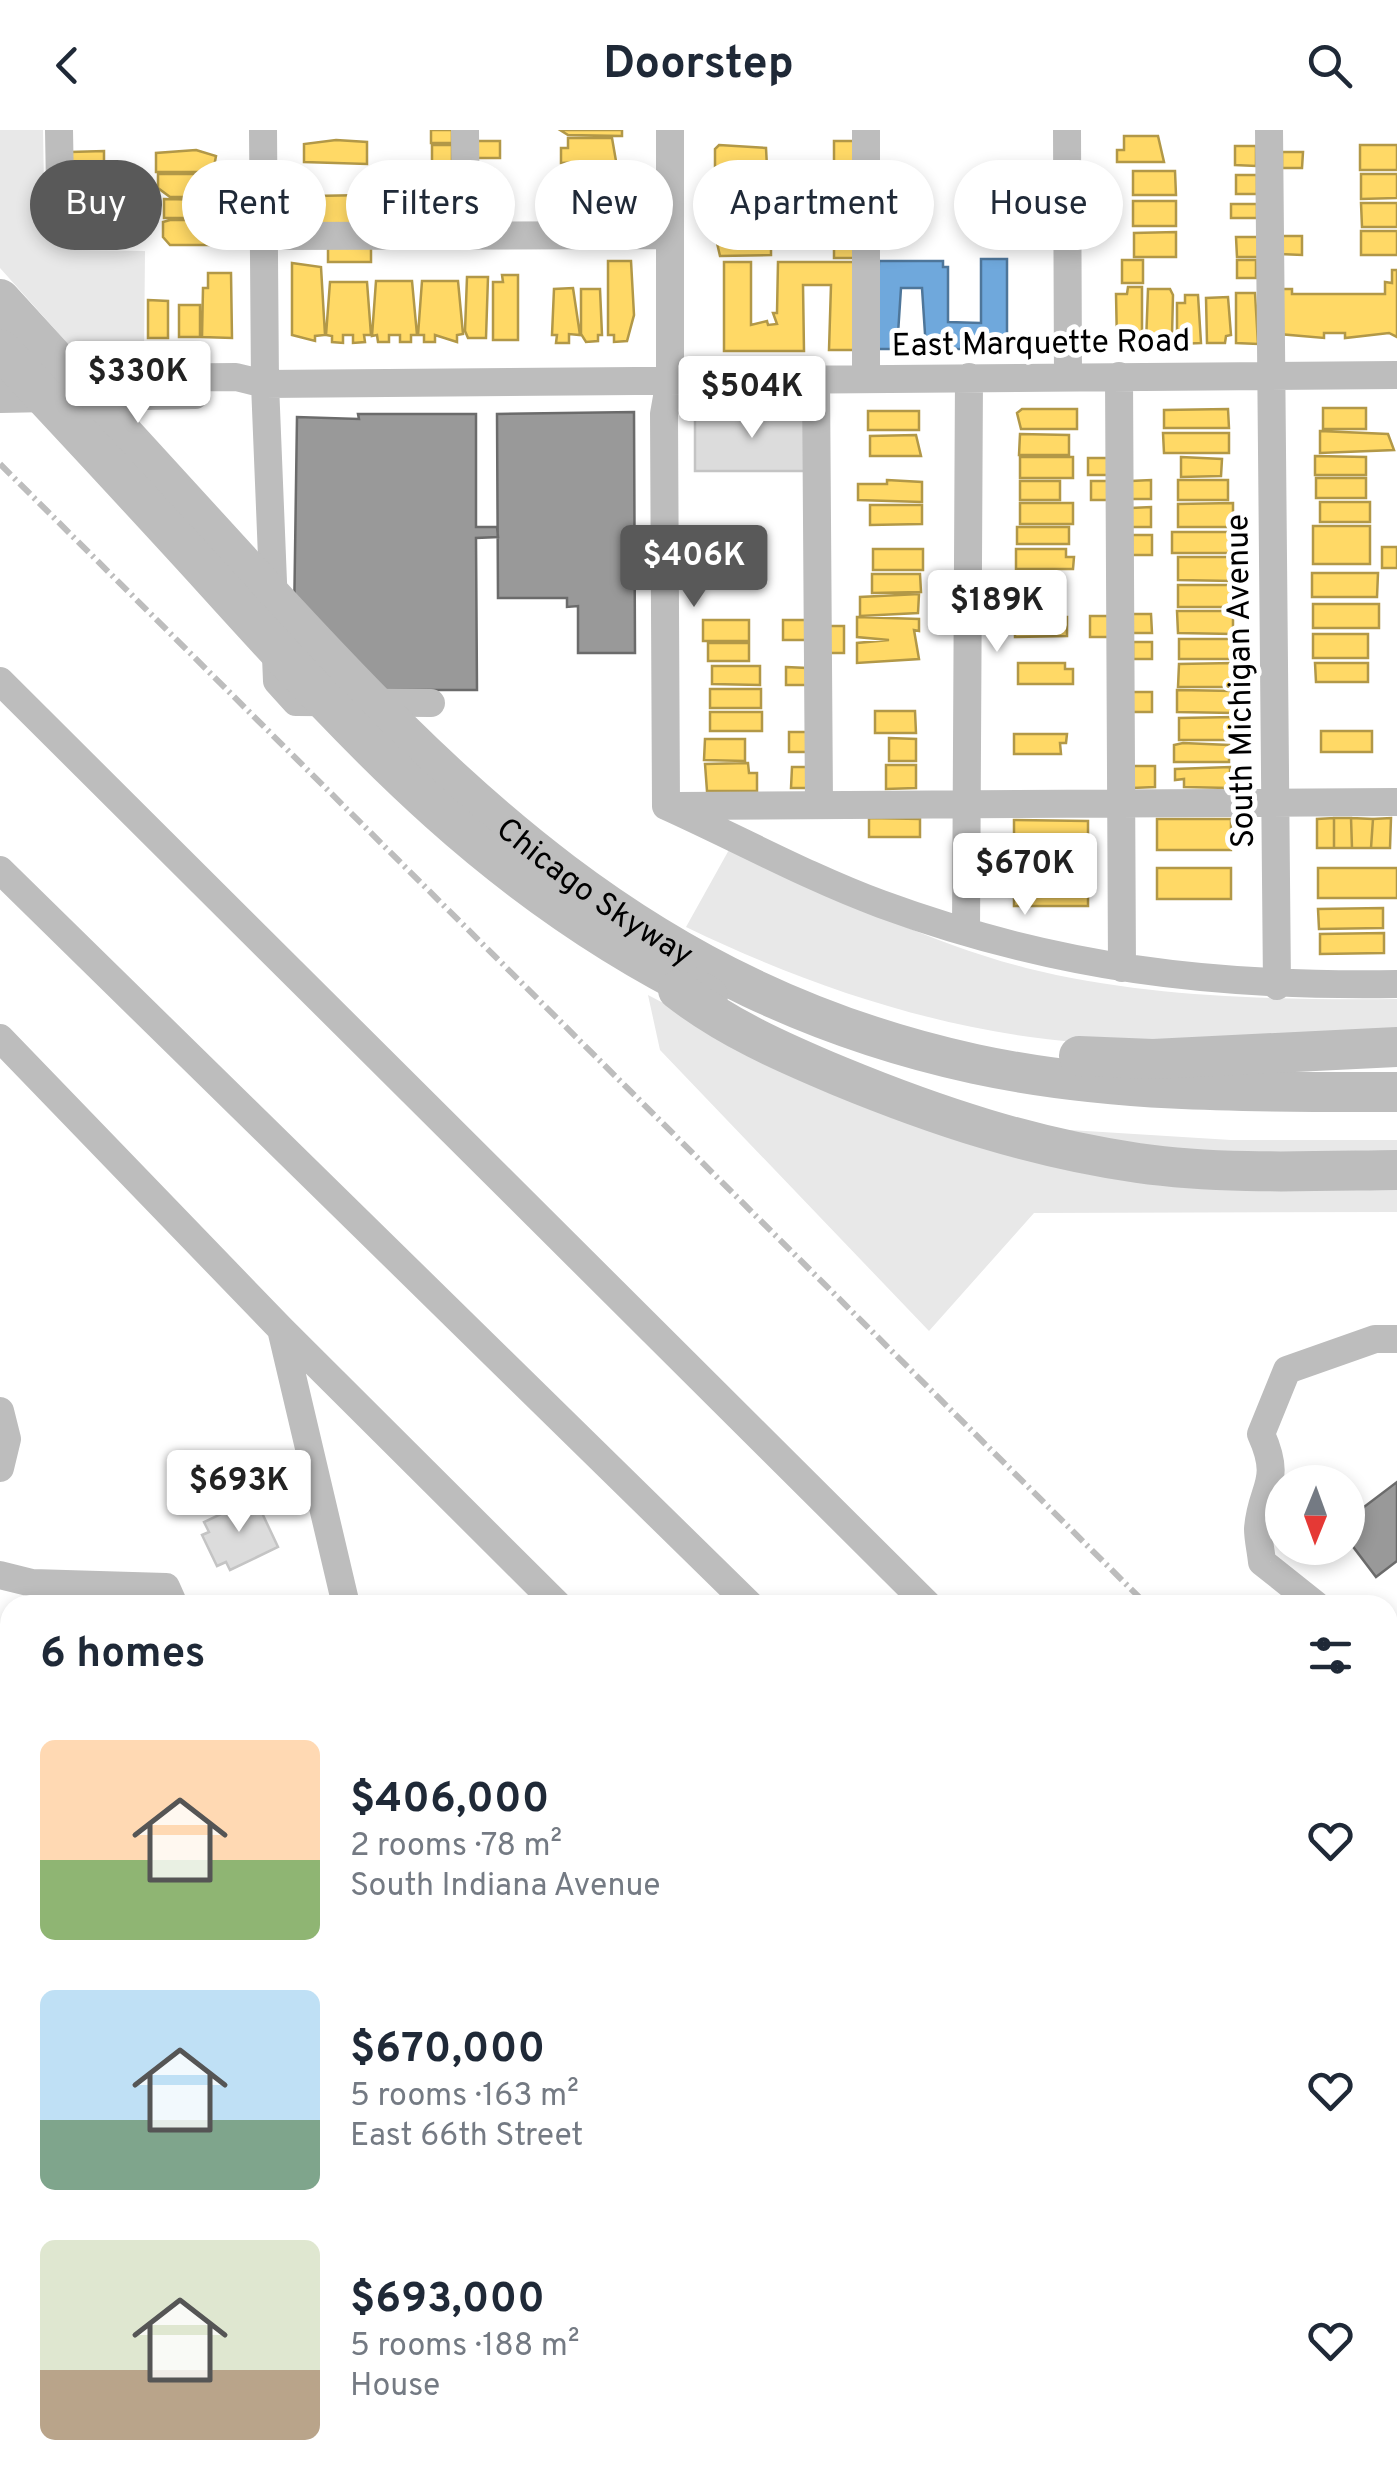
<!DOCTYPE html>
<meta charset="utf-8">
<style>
body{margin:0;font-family:Overpass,sans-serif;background:#f2f2f3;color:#1f2937;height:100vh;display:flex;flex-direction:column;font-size:38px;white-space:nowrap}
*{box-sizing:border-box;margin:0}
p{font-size:32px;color:#747a83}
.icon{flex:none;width:55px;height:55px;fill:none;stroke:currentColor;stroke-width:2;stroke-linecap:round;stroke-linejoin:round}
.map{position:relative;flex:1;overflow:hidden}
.details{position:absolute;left:0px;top:1465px;width:1398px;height:892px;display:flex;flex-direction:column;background:#fff;border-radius:30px 30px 0 0;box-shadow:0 5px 15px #0003}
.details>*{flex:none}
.top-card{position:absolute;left:30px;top:30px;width:1338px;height:90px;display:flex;gap:20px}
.needle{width:65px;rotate:181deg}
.tools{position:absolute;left:1265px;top:1335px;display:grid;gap:20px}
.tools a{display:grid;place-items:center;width:100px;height:100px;border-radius:50%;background:#fff;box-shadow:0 5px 15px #0003;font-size:50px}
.price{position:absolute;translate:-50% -85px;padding:0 22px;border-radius:10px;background:#fff;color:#222;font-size:32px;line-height:65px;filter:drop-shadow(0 2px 5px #0008)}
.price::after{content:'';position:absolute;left:50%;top:60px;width:30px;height:22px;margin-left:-15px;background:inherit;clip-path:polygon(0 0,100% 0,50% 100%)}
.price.selected{background:#595959;color:#fff}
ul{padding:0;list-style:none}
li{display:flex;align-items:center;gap:30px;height:250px;padding:0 40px}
li span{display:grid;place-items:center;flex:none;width:280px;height:200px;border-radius:15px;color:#555}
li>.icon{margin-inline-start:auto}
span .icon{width:120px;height:120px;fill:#fffc;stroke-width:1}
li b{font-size:42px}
h2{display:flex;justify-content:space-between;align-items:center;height:120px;padding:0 40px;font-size:42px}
.tag{padding:0 35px;border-radius:45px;background:#fff;box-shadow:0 5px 15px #0003;font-size:35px;line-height:90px}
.tag.selected{background:#595959;color:#fff}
header{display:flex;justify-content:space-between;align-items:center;height:130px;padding:0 40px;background:#fff;font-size:45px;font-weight:700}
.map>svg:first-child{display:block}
.green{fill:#e8e8e8}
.homes{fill:#ffd966;stroke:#b29847;stroke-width:2.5}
.schools{fill:#6fa8dc;stroke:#4e769a;stroke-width:2.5}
.industry{fill:#999;stroke:#6b6b6b;stroke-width:2.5}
.building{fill:#dcdcdc;stroke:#c4c4c4;stroke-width:2.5}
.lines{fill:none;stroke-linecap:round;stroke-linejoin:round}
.minor{stroke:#bdbdbd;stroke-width:28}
.highway{stroke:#bdbdbd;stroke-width:40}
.rail{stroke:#bdbdbd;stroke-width:6;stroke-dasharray:15 5 2.5 5;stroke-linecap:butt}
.labels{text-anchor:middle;stroke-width:10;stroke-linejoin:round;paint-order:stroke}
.street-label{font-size:32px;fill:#000;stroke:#fff}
</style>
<header><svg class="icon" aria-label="back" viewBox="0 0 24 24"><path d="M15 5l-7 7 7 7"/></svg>Doorstep<svg class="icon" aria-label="search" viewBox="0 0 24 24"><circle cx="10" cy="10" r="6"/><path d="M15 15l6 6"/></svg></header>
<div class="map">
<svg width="1397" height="2357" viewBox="0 0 1397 2357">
<rect width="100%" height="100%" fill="#fff"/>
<path class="green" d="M0,0h43l1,56 23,24 2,40 76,1 -1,107 -66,-3 -78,-87z
M730,718c97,44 193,93 296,120 121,30 248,32 371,31v34c-81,4 -162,11 -243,12 -164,2 -323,-48 -468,-118z
M648,865l103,54 228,94 418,40v29l-363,1 -105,118 -269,-281z
M1070,1000l161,10h166v16h-159l-169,-19z"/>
<path class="homes" d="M431,0h21v13h-21z
M560,0h62v6l-54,-1z
M1124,6h34l6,26h-47v-12h7z
M568,8h44l4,23 -55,2v-15h7z
M336,10l31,2v22l-63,-2v-18z
M473,11h27v17h-27z
M834,11h20v22h-20z
M432,15h20v19h-20z
M719,15l47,3 1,19h-52v-18z
M1360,15h37v25h-37z
M1235,16h21v20l-21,-1z
M196,20l20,6 -3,16h-57v-19z
M104,21v21l-34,-1v-19z
M1282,22h21l-1,16h-20z
M569,35h53v26h-59z
M474,39h19v20h-20z
M1133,41h42l1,24h-43z
M771,42v23h-51v-22z
M158,44h65l-1,23h-52l-12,-9z
M1361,44h36v24l-36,1z
M1236,45h21v19h-21z
M95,46v18h-20v-17z
M835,46h19l1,19h-20z
M433,50h20v42h-20z
M366,51h31v8l-5,1v35h-79v-7h-9v-15h9v-7l53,-1z
M547,63l74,6v12l-6,1 -1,11h-67z
M164,69l51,1 6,18h-57z
M1133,71h43v25h-43z
M721,72h50v23h-51l-3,-18z
M1361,73h36v24h-35z
M828,74h25l1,21h-26z
M1231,74h26v14h-26z
M170,90h54v25h-54l-7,-8v-15z
M834,101h20l1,27h-21z
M1361,101h36v24h-36z
M1176,102v25h-42v-24z
M722,103h49v22l-51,1 -3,-13z
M1281,106h21v19l-22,-1z
M1236,107h22v20h-21z
M328,112h43v20h-43z
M1122,130h21v23h-21z
M1237,130h19v18h-19z
M608,131h23l3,54 -7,26 -13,1v-7h-6z
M724,132h27v63l16,-4 1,4 9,-1 -4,-11h4l1,-51h79v88h-28l2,-65h-28l1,66h-80z
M292,133l29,4 4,68 -10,1v5l-23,-6z
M1392,140h5v67l-8,-4 -44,5v-5h-21v5l-45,-4 1,-45h12v5h93v-12l7,1z
M208,143h23l1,65 -30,-1 1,-49h5z
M502,145h16v65h-25v-58h10z
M467,147h21l-2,61h-18l-3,-7z
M376,151h36l5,54h-6v7h-11v-7h-11v7h-11l-1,-7 -5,1z
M422,151h36l5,53 -6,1v7l-22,-7v7h-11v-7h-6z
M330,152h37l4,53h-7l1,7 -12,1v-8h-10v8l-11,-1v-6l-6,-1z
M1128,157h14v57h-25l-1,-50h11z
M573,158l7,47 -11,-1v9h-13l1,-8h-5l2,-46z
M581,159h19l2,46h-4v6l-12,1 -5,-8z
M1148,159h22l3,6 -1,41h-5v7l-21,1z
M1236,163h19l3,51 -22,-1z
M1185,165h13l3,48 -24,1v-41h8z
M1228,167l3,38 -5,1 -1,7h-18l-1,-45z
M148,170l20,1v37h-20z
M179,175h21v32h-21z
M1323,278h43v21h-43z
M1022,279h55v20h-56l-4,-16z
M1228,279l1,19h-65v-18z
M868,281h51v19h-51z
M1320,301l68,3 6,16 -74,3z
M1163,303h66v20h-65z
M1020,304l49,1v20h-50z
M916,305l5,21h-51v-20z
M1315,326l51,1v18h-51z
M1020,327h53v21h-53z
M1181,327l41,2 -1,17 -40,1z
M1088,328h22v17h-22z
M1316,348h50v20h-50z
M887,350l35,2v20l-64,-2v-16h29z
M1151,350v19h-20v-18z
M1178,350h50v20h-50z
M1020,351h40v19h-40z
M1091,351h19v19h-19z
M1320,372h50v20h-50z
M1020,373h53v21h-53z
M1233,373v24h-55v-23z
M870,375h52v19l-52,1z
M1151,377v20h-20v-19z
M1313,396h57v38h-57z
M1017,397h52v17h-52z
M1172,402h61l-1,21h-60z
M1132,405h20v20h-20z
M1382,417h15v21h-15z
M873,419h50v21h-50z
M1016,419h50v8h8l-1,12h-57z
M710,421h51v20h-51z
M1178,427h54l1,24 -55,-1z
M1312,443h66l-1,24h-65z
M872,444h48l1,18 -49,1z
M1178,455h55v22h-55z
M919,464l-1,19 -58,3v-19z
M1313,474h66v24h-66z
M1177,481h56v23l-55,-1z
M1131,484h20l1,19h-20z
M1090,486h21v21h-21z
M857,487l62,2v12l-5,-1 5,29 -62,4v-20l32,-3 -32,-3z
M1015,487h52v19l-52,1z
M703,490h46v21h-46z
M783,490h23v20h-23z
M825,496h19v27h-20z
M1313,504h55v24h-55z
M1179,509h54v20h-54z
M1133,512h19v17h-19z
M708,513h41v18h-41z
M1018,533h47v6h8v15h-55z
M1233,533l1,24h-56l1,-23z
M1315,533h53v19h-52z
M712,536h48v19l-48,-1z
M786,537l21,1v17h-21z
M710,559h51v19h-51z
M1177,560l57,1v22l-57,-1z
M1131,562h21v20h-21z
M875,581h40l1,22h-41z
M710,582h52v19h-52z
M1234,587v23h-55v-22z
M1321,601h51v21h-51z
M789,602h19v20h-19z
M1014,604h53l-1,9h-6l1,11h-47z
M889,608l27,1v22h-27z
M705,609h40v22l-41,-1z
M1183,613l46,2v17h-55v-17z
M748,633l1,10h8v18h-50l-2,-27z
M886,635h30v23l-30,1z
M1132,636h23v21l-23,1z
M792,637h18v21h-19z
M1230,637v21l-46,-1v-8l-9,1v-11z
M869,688l51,1v18h-51z
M1334,688h17l1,30h-18z
M1334,688v30h-17v-29z
M1351,688l22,1 -2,29h-19z
M1391,688l-1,30h-19l2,-29z
M1157,689h74v31h-74z
M1014,690l74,1v31l-74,-1z
M1157,738h74v31h-74z
M1318,738h79v30h-79z
M1088,744v32h-74v-31z
M1383,778v20l-64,1 -1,-20z
M1384,803v20l-64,1v-20z"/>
<path class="schools" d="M981,129h26v90h-81l-4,-61h-21l-4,61h-22l4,-88h64v6h5v55l33,1z"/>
<path class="industry" d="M634,282l1,241h-57v-47l-11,1v-9h-69l-1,-184z
M358,284h118v113h21l1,10 -22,1 1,152h-184l4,-273 62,2z
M1397,1352v79l-21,16 -28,-37v-21z"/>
<path class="building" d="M700,281h108v60h-113v-54z
M255,1368l23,49 -48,23 -4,-8 -9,4 -15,-31 7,-3 -5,-10z
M0,2271h10v77h45v9h-55z"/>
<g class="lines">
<path class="minor" d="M59,0l1,57
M263,0l2,254 12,297 19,21 135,1
M465,0l1,105
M866,0v248
M1067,0l1,246
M1269,0l8,856
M264,106l406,-1
M1119,246l3,592
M0,249l236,-2 29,7 1132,-9
M816,249l3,426
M0,269l195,-4
M0,551l928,924
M666,676c71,32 142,71 215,98 174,64 332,83 516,80
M666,676l-2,-392 6,-34v-250
M677,676l720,-4
M0,740l750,735
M966,802l3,-555
M0,908l281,291 277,276
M281,1199l65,276
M0,1281l7,28 -7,29
M0,1445l32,8 134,4 8,18
M1316,1475l-54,-43c-1,-11 -4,-23 -4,-33 3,-43 25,-46 3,-95l26,-64 88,-31h22
M1388,1529l9,7
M0,1881h10
M1388,1888l9,7
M1388,2023l9,7
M1388,2173l9,7
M1388,2346h9
M266,2348l3,2
M133,2357l3,-9
M198,2357l1,-9
M454,2357l815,-9"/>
<g class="highway">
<path id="s1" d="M0,169c78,86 157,171 235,257 217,239 411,436 740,508 139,30 281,28 422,28"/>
<path d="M0,219c71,76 142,152 212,229 154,170 286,315 496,418"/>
<path d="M678,860c49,38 104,62 161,86 97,40 194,72 299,87 85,12 173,8 259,7"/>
<path d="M1079,926l74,3 244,-12"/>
</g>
<path class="rail" d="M0,334l1147,1141
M1388,1719l9,8"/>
</g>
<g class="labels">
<g class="street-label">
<text transform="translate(1041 212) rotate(-1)" y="11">East Marquette Road</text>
<text transform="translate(1239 551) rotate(-91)" y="11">South Michigan Avenue</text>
<text dy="11" stroke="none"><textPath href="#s1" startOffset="842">Chicago Skyway</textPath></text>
</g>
</g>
</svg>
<div class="tools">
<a><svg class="needle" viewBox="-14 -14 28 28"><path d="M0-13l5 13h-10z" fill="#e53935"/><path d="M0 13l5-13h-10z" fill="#747a83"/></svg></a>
</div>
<b class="price" style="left:138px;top:296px">$330K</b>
<b class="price" style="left:752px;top:311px">$504K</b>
<b class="price selected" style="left:694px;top:480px">$406K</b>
<b class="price" style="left:997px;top:525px">$189K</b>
<b class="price" style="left:1025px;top:788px">$670K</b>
<b class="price" style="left:239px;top:1405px">$693K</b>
<div class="top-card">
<a class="tag selected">Buy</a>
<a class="tag">Rent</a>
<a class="tag">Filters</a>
<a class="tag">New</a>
<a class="tag">Apartment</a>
<a class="tag">House</a>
</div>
<section class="details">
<h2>6 homes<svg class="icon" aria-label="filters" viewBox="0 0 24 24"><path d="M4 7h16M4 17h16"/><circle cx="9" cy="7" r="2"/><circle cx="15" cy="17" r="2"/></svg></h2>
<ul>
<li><span style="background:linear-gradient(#ffd9b3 60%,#8fb573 0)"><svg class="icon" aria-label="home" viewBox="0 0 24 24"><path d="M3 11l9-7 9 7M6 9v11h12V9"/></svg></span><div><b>$406,000</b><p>2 rooms · 78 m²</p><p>South Indiana Avenue</p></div><svg class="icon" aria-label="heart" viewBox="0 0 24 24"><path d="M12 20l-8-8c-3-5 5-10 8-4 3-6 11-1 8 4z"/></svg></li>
<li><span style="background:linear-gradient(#bfe0f5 65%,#7fa58c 0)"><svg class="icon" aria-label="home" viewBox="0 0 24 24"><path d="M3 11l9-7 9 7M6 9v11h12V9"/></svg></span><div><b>$670,000</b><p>5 rooms · 163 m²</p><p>East 66th Street</p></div><svg class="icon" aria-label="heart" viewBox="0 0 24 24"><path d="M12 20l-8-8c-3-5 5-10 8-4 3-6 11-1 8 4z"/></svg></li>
<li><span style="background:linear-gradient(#dfe7d0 65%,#b9a48a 0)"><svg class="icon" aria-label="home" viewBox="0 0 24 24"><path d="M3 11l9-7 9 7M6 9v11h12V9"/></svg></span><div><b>$693,000</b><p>5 rooms · 188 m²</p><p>House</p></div><svg class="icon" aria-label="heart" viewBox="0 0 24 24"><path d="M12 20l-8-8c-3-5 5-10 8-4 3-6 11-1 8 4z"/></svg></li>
</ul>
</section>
</div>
